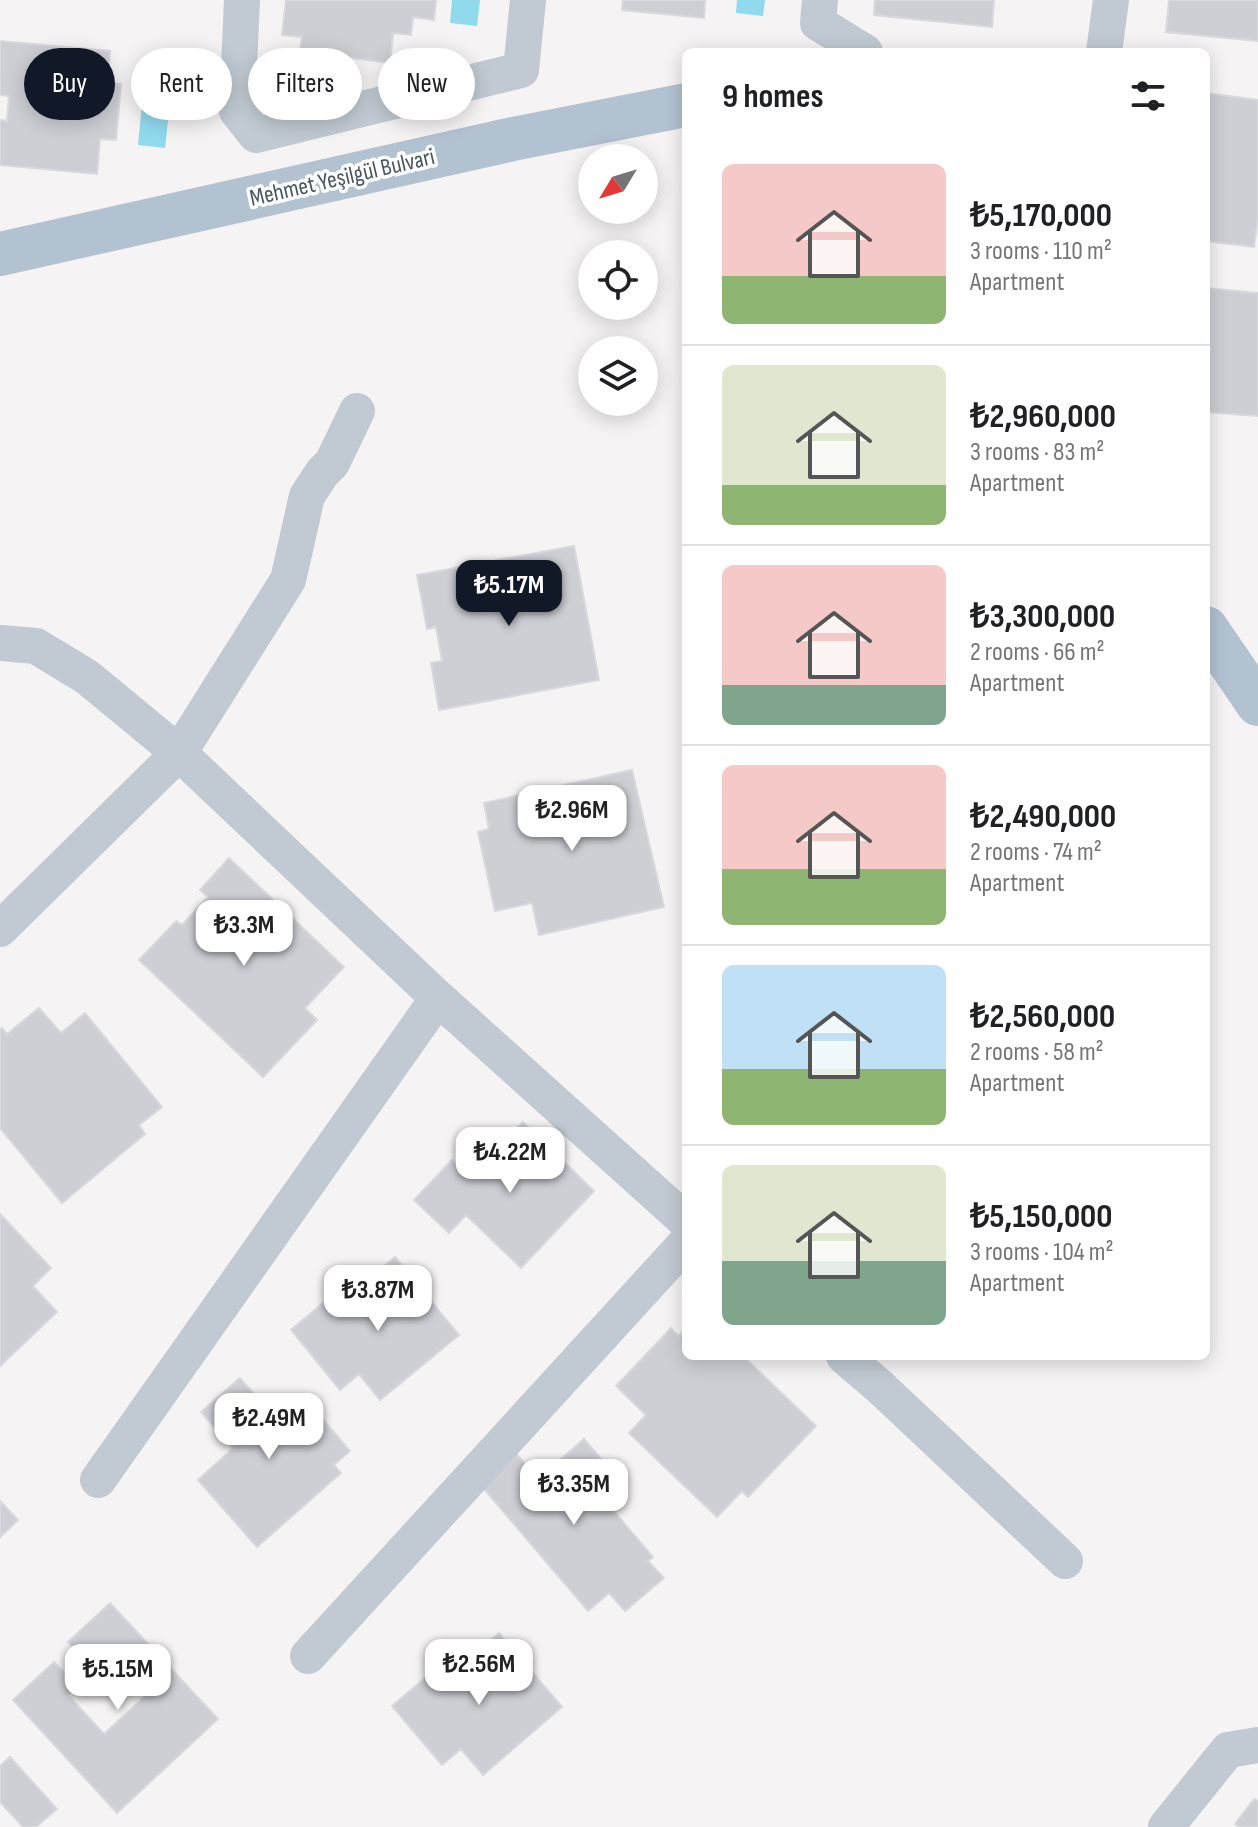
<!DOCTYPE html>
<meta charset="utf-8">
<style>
body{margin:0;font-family:"Sofia Sans Condensed",sans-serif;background:#f2f2f2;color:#202124;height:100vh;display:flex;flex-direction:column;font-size:30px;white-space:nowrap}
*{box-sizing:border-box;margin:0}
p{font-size:26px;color:#757577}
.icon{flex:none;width:44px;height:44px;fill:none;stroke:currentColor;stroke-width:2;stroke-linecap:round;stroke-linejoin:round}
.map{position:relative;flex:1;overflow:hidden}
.side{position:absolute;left:682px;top:48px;width:528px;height:1312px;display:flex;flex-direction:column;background:#fff;border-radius:12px;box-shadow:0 4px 20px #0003}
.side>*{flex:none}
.guide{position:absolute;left:24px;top:48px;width:538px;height:72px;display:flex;gap:16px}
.needle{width:52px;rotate:232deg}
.controls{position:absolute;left:578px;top:144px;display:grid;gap:16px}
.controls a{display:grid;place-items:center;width:80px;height:80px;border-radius:50%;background:#fff;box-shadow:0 4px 20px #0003;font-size:40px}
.price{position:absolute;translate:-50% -68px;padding:0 18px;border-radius:16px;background:#fff;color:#222;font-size:26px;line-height:52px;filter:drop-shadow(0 2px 4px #0008)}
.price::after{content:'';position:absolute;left:50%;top:48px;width:24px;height:18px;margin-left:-12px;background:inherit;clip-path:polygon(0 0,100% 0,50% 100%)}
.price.on{background:#111827;color:#fff}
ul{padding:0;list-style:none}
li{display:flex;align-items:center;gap:24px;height:200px;padding:0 40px}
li+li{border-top:2px solid #e0e0e0}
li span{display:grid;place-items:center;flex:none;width:224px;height:160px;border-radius:12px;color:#555}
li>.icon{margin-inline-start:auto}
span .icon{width:96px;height:96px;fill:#fffc;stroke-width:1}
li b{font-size:34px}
h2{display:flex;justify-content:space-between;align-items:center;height:96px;padding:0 40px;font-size:34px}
.chip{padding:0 28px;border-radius:36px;background:#fff;box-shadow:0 4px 20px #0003;font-size:28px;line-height:72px}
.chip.on{background:#111827;color:#fff}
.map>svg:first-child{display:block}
.water{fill:#90daee}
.building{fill:#cdcfd5;stroke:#d7d9de;stroke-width:2}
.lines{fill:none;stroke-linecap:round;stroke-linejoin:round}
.minor{stroke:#c1cad2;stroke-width:36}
.major{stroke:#b3c2d1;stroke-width:44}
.labels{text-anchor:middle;stroke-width:7;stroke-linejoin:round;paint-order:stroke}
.street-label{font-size:24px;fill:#4a5661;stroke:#fff}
</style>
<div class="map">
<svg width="1258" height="1827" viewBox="0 0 1258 1827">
<rect width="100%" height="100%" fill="#f5f3f3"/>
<path class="water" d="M452,0h28l-3,26 -27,-3z
M737,0h28l-2,16 -27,-3z
M145,73l28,3 -8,72 -27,-3z"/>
<path class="building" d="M286,0h150l-2,20 -21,-3 -2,18 -18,-2 -3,30 -90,-12 2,-14 -20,-2z
M623,0h82l-1,18 -82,-8z
M875,0h119l-2,27 -118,-12z
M1169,0h89v41l-92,-9z
M0,41l110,10 -2,31 13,2 -5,56 -16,-1 -3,35 -97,-9v-45l7,1 2,-25 -9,-1z
M1206,93l52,7v118l-4,29 -48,-6z
M1206,288l52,5v123l-52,-4z
M574,546l25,134 -160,30 -8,-47 11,-2 -6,-34 -9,2 -10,-54z
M632,770l32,137 -125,28 -7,-32 -37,8 -17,-79 11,-3 -5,-26z
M229,858l115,109 -39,41 12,12 -54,57 -124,-117 37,-39 6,4 26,-28 -8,-7z
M39,1008l22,25 24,-20 77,94 -23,18 6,9 -83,69 -62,-75v-99l2,-1 5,6z
M523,1122l71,69 -73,77 -55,-53 -17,18 -35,-33 38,-40 18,17z
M0,1214l51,54 -18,18 24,26 -57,54z
M395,1257l64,78 -79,65 -21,-26 -19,16 -49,-60 32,-27 12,15 29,-23 -6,-7z
M671,1328l7,8 8,-8v28h57l73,70 -68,71 -6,-6 -25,26 -88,-84 17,-18 -30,-29z
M240,1378l40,45 26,-23 44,51 -16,14 7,8 -84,74 -59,-67 35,-32 -32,-36z
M584,1439l25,29 -19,15 63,74 -5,4 16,17 -39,33 -16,-18 -21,18 -110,-129 36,-31 24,28z
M0,1501l18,19 -18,17z
M110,1603l108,116 -101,94 -104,-113 41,-38 23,24 -9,9 36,39 41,-38 -31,-32 -13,13 -33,-35z
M499,1633l63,74 -79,68 -22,-26 -19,16 -50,-59 34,-29 9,11z
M10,1757l47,52 -21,18h-13l-23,-25v-36z
M1254,1799l4,2v26h-19l-4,-3z"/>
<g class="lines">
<path class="minor" d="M242,0l-5,111 19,24 265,-65 7,-70
M820,0l-2,23 47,29
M1104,52l7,-52
M0,643l36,3 51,31 92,76 109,-173 19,-84 15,-23 10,-10 25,-52
M0,929l179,-176 259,245 248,223
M844,1356l36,31 185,174
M98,1480l340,-482
M308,1656l378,-413
M1166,1827l62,-77 30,-5"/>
<path class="major" d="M0,254l513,-115 173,-34
M1206,628l52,76"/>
</g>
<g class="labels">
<g class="street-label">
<text transform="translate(342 177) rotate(-13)" y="8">Mehmet Yeşilgül Bulvari</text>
</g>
</g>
</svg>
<div class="controls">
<a><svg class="needle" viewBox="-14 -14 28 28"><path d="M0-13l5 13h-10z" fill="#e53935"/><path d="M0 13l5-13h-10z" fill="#757577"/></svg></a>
<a><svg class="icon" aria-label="locate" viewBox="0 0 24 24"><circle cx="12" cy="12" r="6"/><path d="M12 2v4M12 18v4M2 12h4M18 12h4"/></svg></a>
<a><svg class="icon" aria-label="layers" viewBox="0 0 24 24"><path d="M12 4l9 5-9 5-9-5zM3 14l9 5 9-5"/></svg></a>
</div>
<b class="price on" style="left:509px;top:628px">₺5.17M</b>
<b class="price" style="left:572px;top:853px">₺2.96M</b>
<b class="price" style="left:244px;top:968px">₺3.3M</b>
<b class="price" style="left:510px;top:1195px">₺4.22M</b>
<b class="price" style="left:378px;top:1333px">₺3.87M</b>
<b class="price" style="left:269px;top:1461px">₺2.49M</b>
<b class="price" style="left:574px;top:1527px">₺3.35M</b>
<b class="price" style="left:479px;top:1707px">₺2.56M</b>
<b class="price" style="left:118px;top:1712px">₺5.15M</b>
<div class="guide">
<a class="chip on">Buy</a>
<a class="chip">Rent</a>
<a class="chip">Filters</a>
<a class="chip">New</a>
</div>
<section class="side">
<h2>9 homes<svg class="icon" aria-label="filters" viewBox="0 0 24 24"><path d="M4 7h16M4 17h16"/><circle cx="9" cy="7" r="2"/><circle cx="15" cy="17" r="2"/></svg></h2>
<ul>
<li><span style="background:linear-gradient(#f6c9c9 70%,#8fb573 0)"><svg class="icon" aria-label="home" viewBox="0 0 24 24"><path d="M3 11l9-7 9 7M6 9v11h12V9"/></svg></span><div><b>₺5,170,000</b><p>3 rooms · 110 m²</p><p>Apartment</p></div></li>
<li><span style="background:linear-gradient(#dfe7d0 75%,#8fb573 0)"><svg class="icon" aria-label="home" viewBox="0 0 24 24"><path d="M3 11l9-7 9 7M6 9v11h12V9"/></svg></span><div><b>₺2,960,000</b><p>3 rooms · 83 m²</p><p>Apartment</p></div></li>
<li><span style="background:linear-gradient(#f6c9c9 75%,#7fa58c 0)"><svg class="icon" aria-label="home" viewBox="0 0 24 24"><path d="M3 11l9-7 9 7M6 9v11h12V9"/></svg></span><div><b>₺3,300,000</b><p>2 rooms · 66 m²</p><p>Apartment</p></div></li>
<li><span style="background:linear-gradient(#f6c9c9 65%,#8fb573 0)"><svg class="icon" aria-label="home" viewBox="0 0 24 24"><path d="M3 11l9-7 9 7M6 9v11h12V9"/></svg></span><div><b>₺2,490,000</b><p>2 rooms · 74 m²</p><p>Apartment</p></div></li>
<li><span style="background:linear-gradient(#bfe0f5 65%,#8fb573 0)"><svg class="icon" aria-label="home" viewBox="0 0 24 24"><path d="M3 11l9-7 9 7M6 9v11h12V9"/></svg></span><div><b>₺2,560,000</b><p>2 rooms · 58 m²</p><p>Apartment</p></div></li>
<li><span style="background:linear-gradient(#dfe7d0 60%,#7fa58c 0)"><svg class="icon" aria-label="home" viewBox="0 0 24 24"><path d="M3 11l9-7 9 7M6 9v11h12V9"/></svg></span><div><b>₺5,150,000</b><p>3 rooms · 104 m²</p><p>Apartment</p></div></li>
</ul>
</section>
</div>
